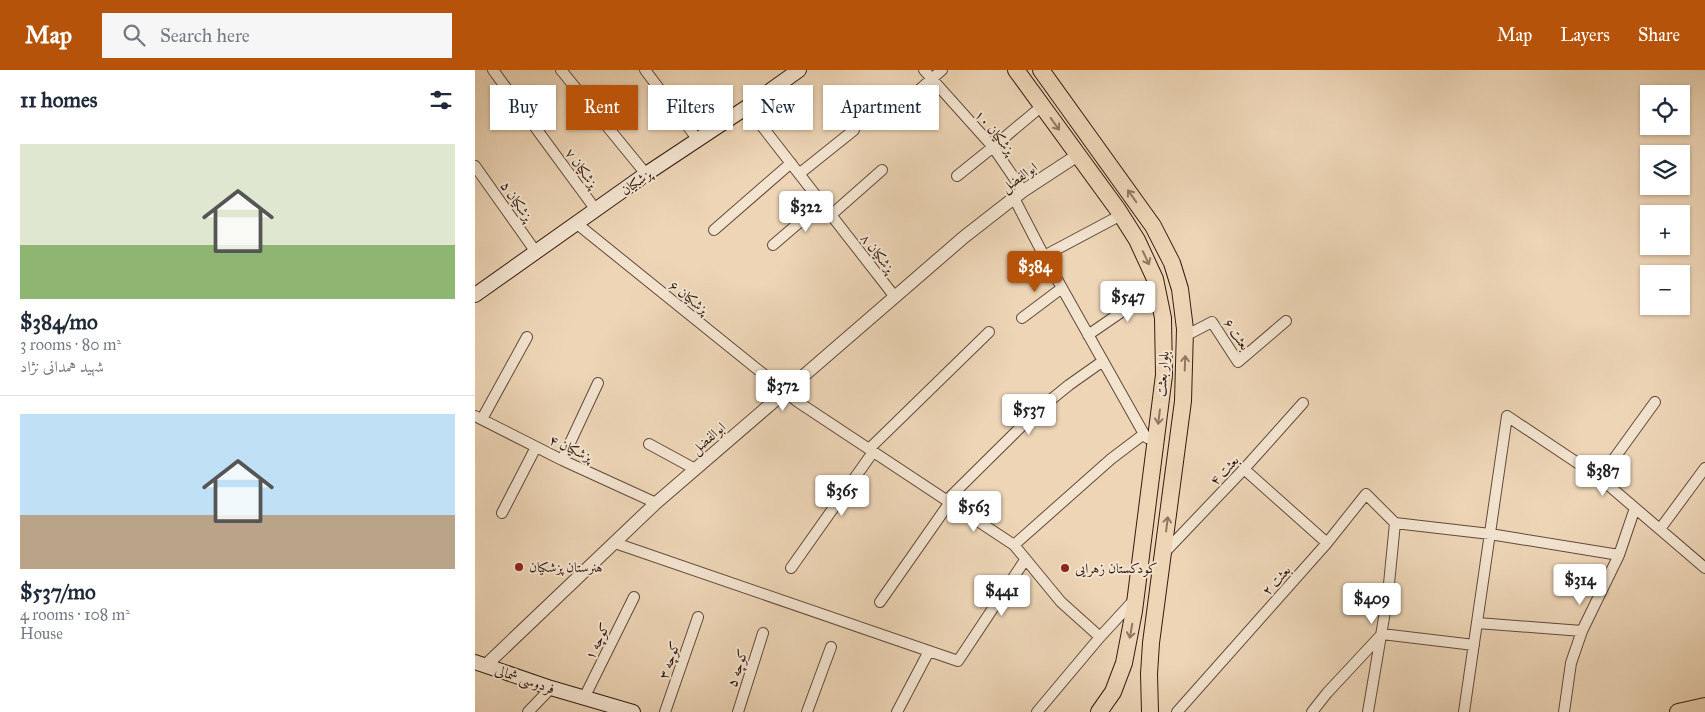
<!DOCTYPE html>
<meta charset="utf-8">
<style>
body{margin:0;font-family:"IM FELL Great Primer",Amiri,serif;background:#f6f6f7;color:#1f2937;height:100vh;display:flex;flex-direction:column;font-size:19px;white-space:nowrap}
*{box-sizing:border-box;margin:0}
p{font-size:16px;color:#747a83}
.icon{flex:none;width:28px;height:28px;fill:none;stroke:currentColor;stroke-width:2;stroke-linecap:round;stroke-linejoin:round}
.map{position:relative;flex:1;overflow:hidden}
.panel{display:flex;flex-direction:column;background:#fff;width:475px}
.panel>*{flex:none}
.banner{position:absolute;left:15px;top:15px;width:475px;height:45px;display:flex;gap:10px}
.fabs{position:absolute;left:1165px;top:15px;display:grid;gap:10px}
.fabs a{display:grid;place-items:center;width:50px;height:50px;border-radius:0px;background:#fff;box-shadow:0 1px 4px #0004;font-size:25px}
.price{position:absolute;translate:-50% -42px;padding:0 11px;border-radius:5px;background:#fff;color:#222;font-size:16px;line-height:32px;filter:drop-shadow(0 1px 2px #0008)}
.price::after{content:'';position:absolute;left:50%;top:30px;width:15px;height:11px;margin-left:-8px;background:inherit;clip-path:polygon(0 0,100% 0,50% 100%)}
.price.on{background:#b45309;color:#fff}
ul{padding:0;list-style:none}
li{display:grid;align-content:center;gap:10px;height:265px;padding:0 20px}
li+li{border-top:1px solid #e0e1e3}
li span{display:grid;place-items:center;height:155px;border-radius:0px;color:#555}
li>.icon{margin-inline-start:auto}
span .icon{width:90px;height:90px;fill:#fffc;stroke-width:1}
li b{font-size:21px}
h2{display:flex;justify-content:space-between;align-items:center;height:60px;padding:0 20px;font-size:21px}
.tag{padding:0 18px;border-radius:0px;background:#fff;box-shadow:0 1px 4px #0004;font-size:18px;line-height:45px}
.tag.on{background:#b45309;color:#fff}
header{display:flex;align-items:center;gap:30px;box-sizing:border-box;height:70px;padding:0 25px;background:#b45309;color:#fff}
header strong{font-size:24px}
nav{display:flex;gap:28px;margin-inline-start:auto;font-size:18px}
.search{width:350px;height:45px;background:#f6f6f7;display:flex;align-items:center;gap:12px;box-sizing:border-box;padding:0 18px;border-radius:0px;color:#747a83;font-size:19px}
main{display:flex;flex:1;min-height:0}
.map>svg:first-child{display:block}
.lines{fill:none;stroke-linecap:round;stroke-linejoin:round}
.minor-casing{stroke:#624a3b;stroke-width:12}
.tertiary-casing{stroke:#624a3b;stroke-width:14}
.secondary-casing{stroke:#341c12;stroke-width:16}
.primary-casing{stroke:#341c12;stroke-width:18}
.minor{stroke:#f3e4d0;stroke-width:10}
.tertiary{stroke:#f3e4d0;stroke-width:12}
.secondary{stroke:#f3e4d0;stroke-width:14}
.primary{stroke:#edd5b6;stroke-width:16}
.oneway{stroke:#907864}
.poi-dot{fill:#8f2418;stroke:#f3e4d0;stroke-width:2}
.labels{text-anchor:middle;stroke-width:4;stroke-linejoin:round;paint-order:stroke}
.street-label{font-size:14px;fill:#341c12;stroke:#f3e4d0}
.poi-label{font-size:14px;fill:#341c12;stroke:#f3e4d0;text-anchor:start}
</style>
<header>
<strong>Map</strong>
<div class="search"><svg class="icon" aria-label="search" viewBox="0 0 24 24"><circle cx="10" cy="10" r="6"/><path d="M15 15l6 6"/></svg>Search here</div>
<nav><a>Map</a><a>Layers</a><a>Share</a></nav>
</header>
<main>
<section class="panel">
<h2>11 homes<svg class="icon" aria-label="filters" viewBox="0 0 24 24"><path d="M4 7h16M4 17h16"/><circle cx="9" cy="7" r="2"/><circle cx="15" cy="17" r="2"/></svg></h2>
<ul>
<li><span style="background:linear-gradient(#dfe7d0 65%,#8fb573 0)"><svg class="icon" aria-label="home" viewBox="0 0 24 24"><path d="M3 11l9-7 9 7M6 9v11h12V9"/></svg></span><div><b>$384/mo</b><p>3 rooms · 80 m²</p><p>شهید همدانی نژاد</p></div></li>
<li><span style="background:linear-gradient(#bfe0f5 65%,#b9a48a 0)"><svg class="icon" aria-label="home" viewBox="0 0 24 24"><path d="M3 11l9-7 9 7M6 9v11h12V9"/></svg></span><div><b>$537/mo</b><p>4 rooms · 108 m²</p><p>House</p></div></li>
</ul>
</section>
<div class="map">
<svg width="1230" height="642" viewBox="0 0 1230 642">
<rect width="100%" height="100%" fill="#edd5b6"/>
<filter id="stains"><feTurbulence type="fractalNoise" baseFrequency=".004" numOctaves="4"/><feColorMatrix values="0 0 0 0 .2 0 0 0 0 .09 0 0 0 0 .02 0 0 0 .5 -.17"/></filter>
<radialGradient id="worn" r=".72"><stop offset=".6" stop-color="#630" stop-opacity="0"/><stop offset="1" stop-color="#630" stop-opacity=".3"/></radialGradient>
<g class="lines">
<g class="minor-casing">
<path id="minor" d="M18,0l103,140
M86,0l85,104
M170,0l53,70
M449,0l69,77 30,44
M272,37l148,190
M422,39l45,-39
M0,96l61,86
M324,104l55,-44
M482,106l36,-29 49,-41
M539,128l30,58 100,178
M356,145l51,-45
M101,153l222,179 216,143 47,57 39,35 35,-38
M239,160l77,-67
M298,175l49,-42
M569,186l77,-41
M547,248l40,-30
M613,265l48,-33 23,-8
M710,266l27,-14 26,40 48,-41
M0,346l87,44 94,43
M7,349l45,-82
M174,374l46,25
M394,379l120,-117
M87,390l36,-77
M769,399l83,74
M1125,408l55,-76
M472,430l90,-89 32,-26 34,-24
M27,443l34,-66
M920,453l95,11 129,21
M1185,459l45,-61
M140,473l343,118 67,-101
M539,475l97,-86 33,-25 3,4
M689,483l80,-84 59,-66
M316,498l82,-116
M405,532l70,-100
M1002,553l105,8
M109,628l50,-101
M53,642l23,-24
M190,642l33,-95
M263,642l25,-79
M332,642l24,-65
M422,642l32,-61
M562,642l63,-75
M702,642l150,-169 39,-49 29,29
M837,642l15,-19 55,-59 92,11
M893,642l20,-118 7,-71
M989,642l43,-296 93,62 105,90
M1089,642l7,-49 11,-32 37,-76 16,-47"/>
</g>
<g class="tertiary-casing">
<path id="tertiary" d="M11,595l170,-162 130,-112 178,-154 59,-46 55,-36"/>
</g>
<g class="secondary-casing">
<path id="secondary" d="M0,225l171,-121 101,-67 52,-37
M0,592l76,26 82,24"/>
</g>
<g class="primary-casing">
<path id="primary" d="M541,0l102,140 19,30 18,39 8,39 1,57 -30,236 -10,52 -11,29 -14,20
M566,0l112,156 19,37 8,26 5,40 -2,72 -32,242 -2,31 1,38
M1203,642l27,-6"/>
</g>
<use href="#minor" class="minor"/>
<use href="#tertiary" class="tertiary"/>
<use href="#secondary" class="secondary"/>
<use href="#primary" class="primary"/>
</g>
<defs><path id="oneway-shaft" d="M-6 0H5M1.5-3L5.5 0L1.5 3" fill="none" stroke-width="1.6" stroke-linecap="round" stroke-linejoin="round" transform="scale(1.25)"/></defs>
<g class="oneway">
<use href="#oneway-shaft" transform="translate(580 54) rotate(54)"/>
<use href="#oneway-shaft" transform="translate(657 126) rotate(-125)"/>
<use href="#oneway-shaft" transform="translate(671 188) rotate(65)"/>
<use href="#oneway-shaft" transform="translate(710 293) rotate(-88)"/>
<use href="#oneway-shaft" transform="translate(684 347) rotate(97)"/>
<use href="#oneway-shaft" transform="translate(692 454) rotate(-83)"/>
<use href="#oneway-shaft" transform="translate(656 561) rotate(100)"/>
</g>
<g class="poi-dot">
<circle cx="44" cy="497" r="5"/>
<circle cx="590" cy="498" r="5"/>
</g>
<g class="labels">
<g class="street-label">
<text transform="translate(520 62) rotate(50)" y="5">پزشکیان ۱۰</text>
<text transform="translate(107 98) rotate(54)" y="5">پزشکیان ۷</text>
<text transform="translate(544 107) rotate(-35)" y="5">ابوالفضل</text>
<text transform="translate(161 112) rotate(-35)" y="5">پزشکیان</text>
<text transform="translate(42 131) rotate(55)" y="5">پزشکیان ۵</text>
<text transform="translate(403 183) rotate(52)" y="5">پزشکیان ۸</text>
<text transform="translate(214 227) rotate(38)" y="5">پزشکیان ۶</text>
<text transform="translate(762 264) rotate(55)" y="5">بعثت ۶</text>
<text transform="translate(687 304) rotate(-86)" y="5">بلوار بعثت</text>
<text transform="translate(233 368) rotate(-41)" y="5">ابوالفضل</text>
<text transform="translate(96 378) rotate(25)" y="5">پزشکیان ۴</text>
<text transform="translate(749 400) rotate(-47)" y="5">بعثت ۴</text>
<text transform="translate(801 510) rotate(-48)" y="5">بعثت ۲</text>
<text transform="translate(122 571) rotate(-64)" y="5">کوچه ۱</text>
<text transform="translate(194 590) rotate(-71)" y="5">کوچه ۳</text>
<text transform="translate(262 598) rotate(-72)" y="5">کوچه ۵</text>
<text transform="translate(50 609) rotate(19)" y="5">فردوسی شمالی</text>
</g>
<g class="poi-label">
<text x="54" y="502">هنرستان پزشکیان</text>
<text x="600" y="503">کودکستان زهرایی</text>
</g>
</g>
<rect width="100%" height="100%" filter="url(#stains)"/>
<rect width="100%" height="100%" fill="url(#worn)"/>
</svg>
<div class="fabs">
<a><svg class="icon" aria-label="locate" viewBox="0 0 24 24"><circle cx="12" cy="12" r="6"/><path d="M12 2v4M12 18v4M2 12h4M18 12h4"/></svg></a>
<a><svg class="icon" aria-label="layers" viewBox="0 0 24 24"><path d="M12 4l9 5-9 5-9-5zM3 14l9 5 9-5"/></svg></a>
<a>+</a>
<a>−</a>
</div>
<b class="price" style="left:331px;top:163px">$322</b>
<b class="price on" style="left:560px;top:223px">$384</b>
<b class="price" style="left:653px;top:253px">$547</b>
<b class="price" style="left:308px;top:342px">$372</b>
<b class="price" style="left:554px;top:366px">$537</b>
<b class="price" style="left:1128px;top:427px">$387</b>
<b class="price" style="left:367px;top:447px">$365</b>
<b class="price" style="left:499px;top:463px">$563</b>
<b class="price" style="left:1105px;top:536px">$314</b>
<b class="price" style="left:527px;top:547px">$441</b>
<b class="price" style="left:897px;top:555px">$409</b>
<div class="banner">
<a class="tag">Buy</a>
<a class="tag on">Rent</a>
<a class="tag">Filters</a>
<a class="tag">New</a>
<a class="tag">Apartment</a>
</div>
</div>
</main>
